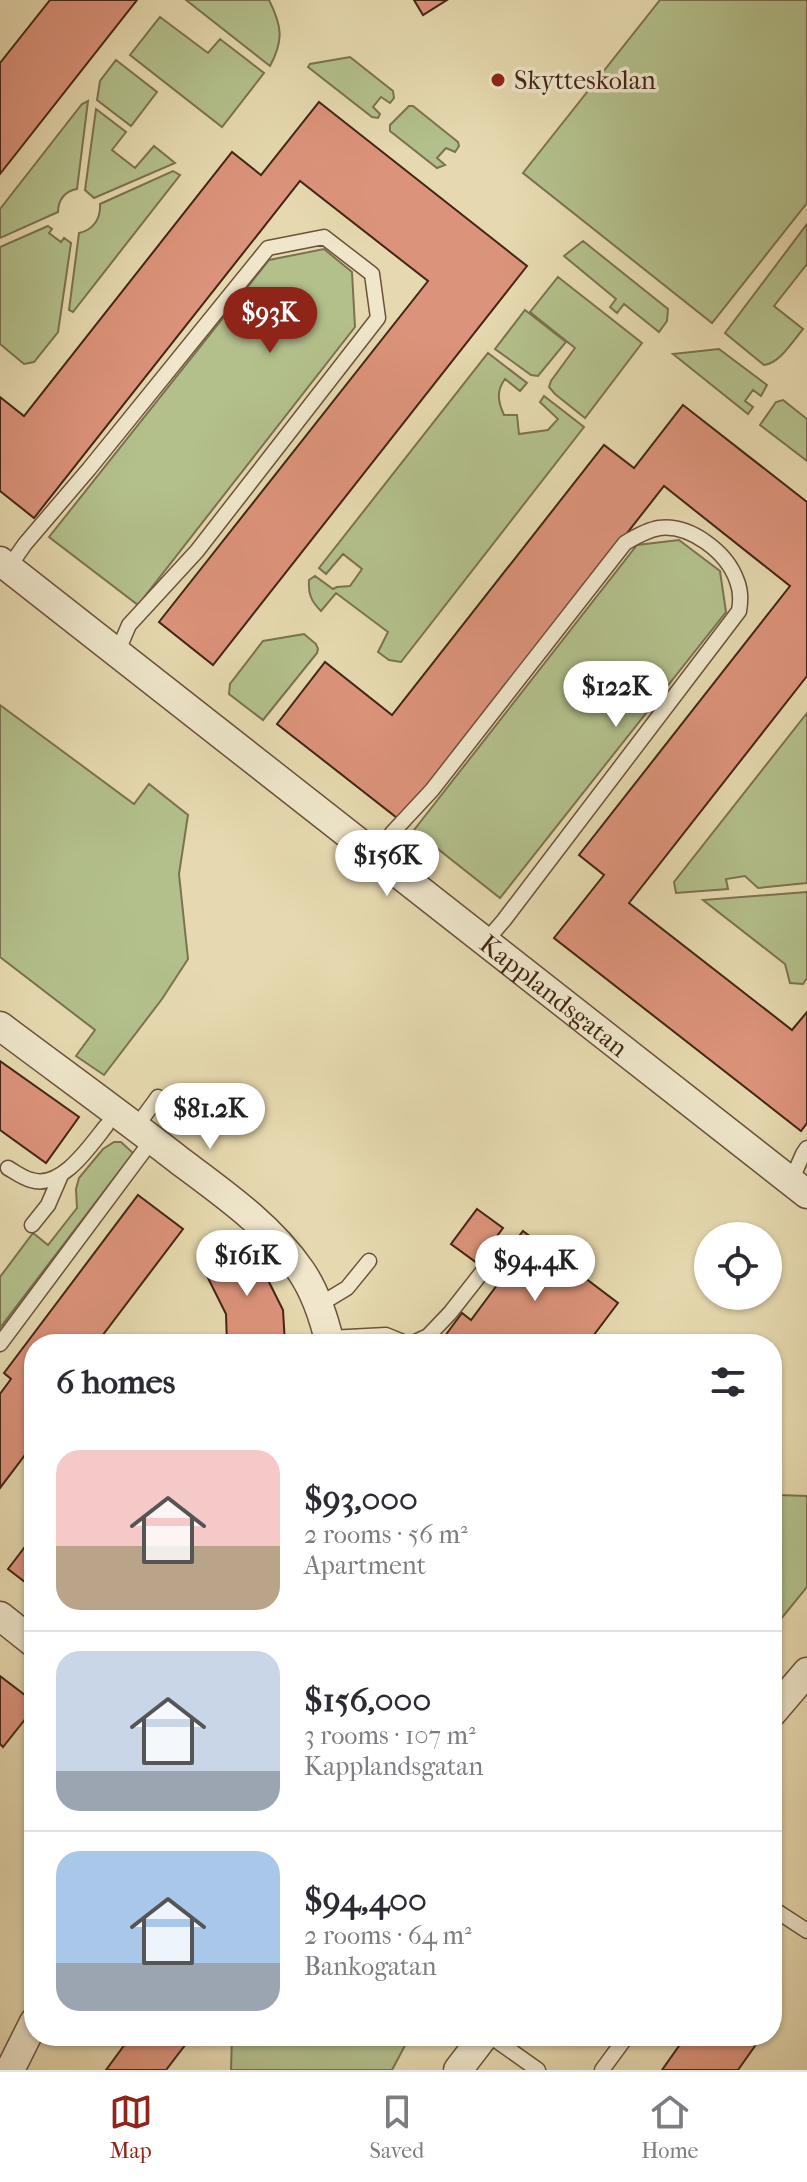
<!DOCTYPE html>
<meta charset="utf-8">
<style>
body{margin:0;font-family:"IM FELL French Canon",serif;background:#f7f7f7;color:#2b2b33;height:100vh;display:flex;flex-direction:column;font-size:30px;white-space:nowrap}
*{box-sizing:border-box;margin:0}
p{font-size:26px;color:#7c7c81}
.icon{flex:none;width:44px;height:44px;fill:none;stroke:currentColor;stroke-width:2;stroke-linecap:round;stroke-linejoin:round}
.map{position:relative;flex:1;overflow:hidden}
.drawer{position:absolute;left:24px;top:1334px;width:758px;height:712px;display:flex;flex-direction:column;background:#fff;border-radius:32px;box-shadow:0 2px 6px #0004}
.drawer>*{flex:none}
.tools{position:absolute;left:694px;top:1222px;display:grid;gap:16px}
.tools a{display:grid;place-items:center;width:88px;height:88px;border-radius:50%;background:#fff;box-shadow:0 2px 6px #0004;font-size:40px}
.price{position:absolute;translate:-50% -68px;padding:0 18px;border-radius:28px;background:#fff;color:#222;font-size:26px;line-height:52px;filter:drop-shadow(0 2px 4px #0008)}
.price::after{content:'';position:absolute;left:50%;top:48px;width:24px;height:18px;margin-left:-12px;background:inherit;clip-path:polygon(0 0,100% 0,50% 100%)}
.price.current{background:#8f2418;color:#fff}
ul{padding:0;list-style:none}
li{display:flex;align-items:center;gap:24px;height:200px;padding:0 32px}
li+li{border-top:2px solid #e1e1e2}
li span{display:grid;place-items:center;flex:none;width:224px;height:160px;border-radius:24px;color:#555}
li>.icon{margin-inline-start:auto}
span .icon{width:96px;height:96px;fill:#fffc;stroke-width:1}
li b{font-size:34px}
h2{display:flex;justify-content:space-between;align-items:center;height:96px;padding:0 32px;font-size:34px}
.tabs{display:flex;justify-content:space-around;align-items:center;height:112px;border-top:2px solid #e1e1e2;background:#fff;font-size:22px;color:#7c7c81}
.tabs a{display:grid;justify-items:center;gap:4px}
.tabs .current{color:#8f2418}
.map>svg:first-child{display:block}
.green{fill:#b3c08c;stroke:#7b7250;stroke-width:2}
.building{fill:#dc937b;stroke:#432514;stroke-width:2}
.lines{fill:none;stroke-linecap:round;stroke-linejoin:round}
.lane-casing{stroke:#6c523b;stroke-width:17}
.street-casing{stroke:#6c523b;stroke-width:31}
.lane{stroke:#efe6cb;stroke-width:14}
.street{stroke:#efe6cb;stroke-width:28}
.poi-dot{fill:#8f2418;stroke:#efe6cb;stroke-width:3}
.labels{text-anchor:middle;stroke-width:7;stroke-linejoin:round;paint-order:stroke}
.poi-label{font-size:26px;fill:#432514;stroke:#efe6cb;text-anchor:start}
.street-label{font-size:26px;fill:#432514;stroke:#efe6cb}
</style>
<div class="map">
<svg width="807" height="2070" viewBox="0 0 807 2070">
<rect width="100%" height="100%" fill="#e6d9af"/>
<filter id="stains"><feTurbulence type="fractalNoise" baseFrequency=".0025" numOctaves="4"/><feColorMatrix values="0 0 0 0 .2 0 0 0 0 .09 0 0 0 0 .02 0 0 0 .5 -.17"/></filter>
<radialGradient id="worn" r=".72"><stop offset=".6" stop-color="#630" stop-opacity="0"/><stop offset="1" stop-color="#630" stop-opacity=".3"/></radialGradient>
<path class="green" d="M186,0h83c13,26 15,40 1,66z
M660,0h147v203l-95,120 -189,-150z
M160,17l48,36 12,-14 44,34 -42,54 -92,-72z
M350,57l43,34 1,7 -4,5 -9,-6 -8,10 7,7 -2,4 -6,-1 -64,-50 2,-3z
M116,60l41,32 -26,34 -34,-26 3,-19z
M88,101l-11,88c-12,2 -19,11 -19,23l-58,26v-29l82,-105z
M409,106h4l45,36 1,4 -4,6 -9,-4 -9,10 8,7 -8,3 -47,-37v-6z
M96,109l30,23 -14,18 23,18 19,-22 21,17 -81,35 -9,-8z
M173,171l7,4 -107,137 -4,-2 10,-77c14,-3 22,-14 21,-29z
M807,224v40l-33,42 29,23c-10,12 -23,34 -39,36l-39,-32z
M48,226l4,3 -3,4 12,9 3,-4 7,5 -13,89 -24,30 -10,2 -24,-20v-97z
M583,241l85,68 -1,12 -8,11 -35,-28 -7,9 -7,-6 6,-8 -52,-43z
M324,249l28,23 3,55 -217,278 -89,-68 220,-277z
M558,277l84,66 -57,75 -30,-24 -6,-7 2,-6 24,-33 -45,-36z
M525,310l41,32 -28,34 -7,-1 -36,-26z
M719,349l48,36 -6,11 -8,-6 -8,11 8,6 -5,7 -75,-60z
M488,353l39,30 -7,8 -15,-12c-9,12 -7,23 -1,36h13l2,19 29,-4 10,-11 -18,-17 4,-6 40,31 -183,235 -12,-2 -11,-8 10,-20 -52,-39 -15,18c-10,-10 -13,-17 -12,-31l6,-4 18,13 4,-2 13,-1 12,-17 -19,-15 -17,20 -7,-6z
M783,400l24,19v42l-47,-36 16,-23z
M679,540l41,31 6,41 -226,286 -86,-68 223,-285z
M304,634l12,10 2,5 -1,4 -54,67 -34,-26 1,-10 33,-43z
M0,705l134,99 15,-20 39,31 -9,59 9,85 -26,40 -58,76 -28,-19 19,-26 -95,-73z
M807,713v170l-49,5 -13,-12 -19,3 2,10 -52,4 -2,-11z
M807,892v86l-4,6 -13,-1 -5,-19 -82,-64z
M114,1142h7l12,11 -133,175v-51l33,-44 15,12 29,-37 -1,-19 3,-11 24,-29z
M772,1487l7,8 28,1v91l-35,43z
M232,2036h178l-18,34h-161z"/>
<path class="building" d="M50,0h87l-137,174v-111z
M414,0h33l-24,15z
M319,102l208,164 -314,399 -54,-43 269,-341 -128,-100 -266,337 -34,-27v-94l24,19 208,-264 29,23z
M683,405l124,97v174l-178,227 163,127 15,-18v111l-6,8 -247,-193 50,-63 -25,-20 211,-269 -126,-100 -263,335 -124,-97 48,-62 67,53 212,-270 30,23z
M0,1061l79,56 -33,46 -46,-33z
M138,1195l45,34 -87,115h-62v99l-34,45v-94l11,-15 -7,-6z
M477,1209l26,19 -26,35 -26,-19z
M523,1231l95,72 -31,41h-148l23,-31 9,7 29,-39 -10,-7z
M249,1242l34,68 2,34h-58l-1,-30 -24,-48z
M34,1535v54l-26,-20z
M0,1676l34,26v6l-31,39 -3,-3z
M131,2036h61l-26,34h-60z
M686,2036h76l-24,34h-76z"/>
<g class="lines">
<g class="lane-casing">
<path id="lane" d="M9,567l16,-23 64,-75 179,-221 56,-11 48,37 6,44 -181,233 -68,74 -12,28
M379,859l13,-26 40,-43 193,-247c10,-6 22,-13 34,-15 31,-4 68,24 78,53 4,10 4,19 2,30l-235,309 -18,21
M136,1127l22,-30
M8,1168c7,4 15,10 23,12 30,10 59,-34 75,-54
M791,1181l12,-27 4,-6
M32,1225l16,-20 13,-30
M319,1305l28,-17 22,-27
M329,1338l57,-3 22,9
M0,1344l152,-204
M411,1344l17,-8 22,-23 33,-42
M772,1908l35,23
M490,2036l48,34
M602,2070l25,-34"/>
</g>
<g class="street-casing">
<g id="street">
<path id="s1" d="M0,561l807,633"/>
<path d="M0,1026c60,45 121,89 180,135 44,33 89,64 121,110 15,22 23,47 29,73"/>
<path d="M0,1616l34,27"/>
<path d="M772,1713l35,-41"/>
<path d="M10,2070l24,-48"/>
<path d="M458,2070l26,-34"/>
</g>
</g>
<use href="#lane" class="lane"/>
<use href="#street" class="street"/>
</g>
<circle class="poi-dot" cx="498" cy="80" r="8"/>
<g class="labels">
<g class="poi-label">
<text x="514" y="89">Skytteskolan</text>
</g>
<g class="street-label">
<text dy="9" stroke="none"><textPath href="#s1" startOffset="704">Kapplandsgatan</textPath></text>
</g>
</g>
<rect width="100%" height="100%" filter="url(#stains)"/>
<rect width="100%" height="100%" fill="url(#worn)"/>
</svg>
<div class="tools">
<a><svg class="icon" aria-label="locate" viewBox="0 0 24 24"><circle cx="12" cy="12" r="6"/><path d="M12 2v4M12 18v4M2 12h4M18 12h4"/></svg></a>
</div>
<b class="price current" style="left:270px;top:355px">$93K</b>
<b class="price" style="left:616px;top:729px">$122K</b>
<b class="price" style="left:387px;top:898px">$156K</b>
<b class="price" style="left:210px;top:1151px">$81.2K</b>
<b class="price" style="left:247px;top:1298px">$161K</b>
<b class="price" style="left:535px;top:1303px">$94.4K</b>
<section class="drawer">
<h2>6 homes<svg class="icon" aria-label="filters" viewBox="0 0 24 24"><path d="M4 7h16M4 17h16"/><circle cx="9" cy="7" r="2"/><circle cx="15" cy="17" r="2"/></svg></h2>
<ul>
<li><span style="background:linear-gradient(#f6c9c9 60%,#b9a48a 0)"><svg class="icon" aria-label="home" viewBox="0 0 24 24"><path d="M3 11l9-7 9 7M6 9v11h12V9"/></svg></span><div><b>$93,000</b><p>2 rooms · 56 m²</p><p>Apartment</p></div></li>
<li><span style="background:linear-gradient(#c9d6e8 75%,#9aa5b1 0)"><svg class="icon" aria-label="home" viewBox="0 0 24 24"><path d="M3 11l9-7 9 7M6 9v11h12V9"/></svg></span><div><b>$156,000</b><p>3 rooms · 107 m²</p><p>Kapplandsgatan</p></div></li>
<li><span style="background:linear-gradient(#a9c7e8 70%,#9aa5b1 0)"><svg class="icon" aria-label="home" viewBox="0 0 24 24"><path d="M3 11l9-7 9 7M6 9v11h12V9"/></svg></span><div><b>$94,400</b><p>2 rooms · 64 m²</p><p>Bankogatan</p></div></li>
</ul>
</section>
</div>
<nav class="tabs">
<a class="current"><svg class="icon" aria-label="map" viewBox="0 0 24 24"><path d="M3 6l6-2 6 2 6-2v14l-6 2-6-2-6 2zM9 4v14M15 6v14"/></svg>Map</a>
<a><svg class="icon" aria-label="saved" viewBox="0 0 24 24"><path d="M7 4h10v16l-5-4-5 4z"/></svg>Saved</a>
<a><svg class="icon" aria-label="home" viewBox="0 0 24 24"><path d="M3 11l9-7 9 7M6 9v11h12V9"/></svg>Home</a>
</nav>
